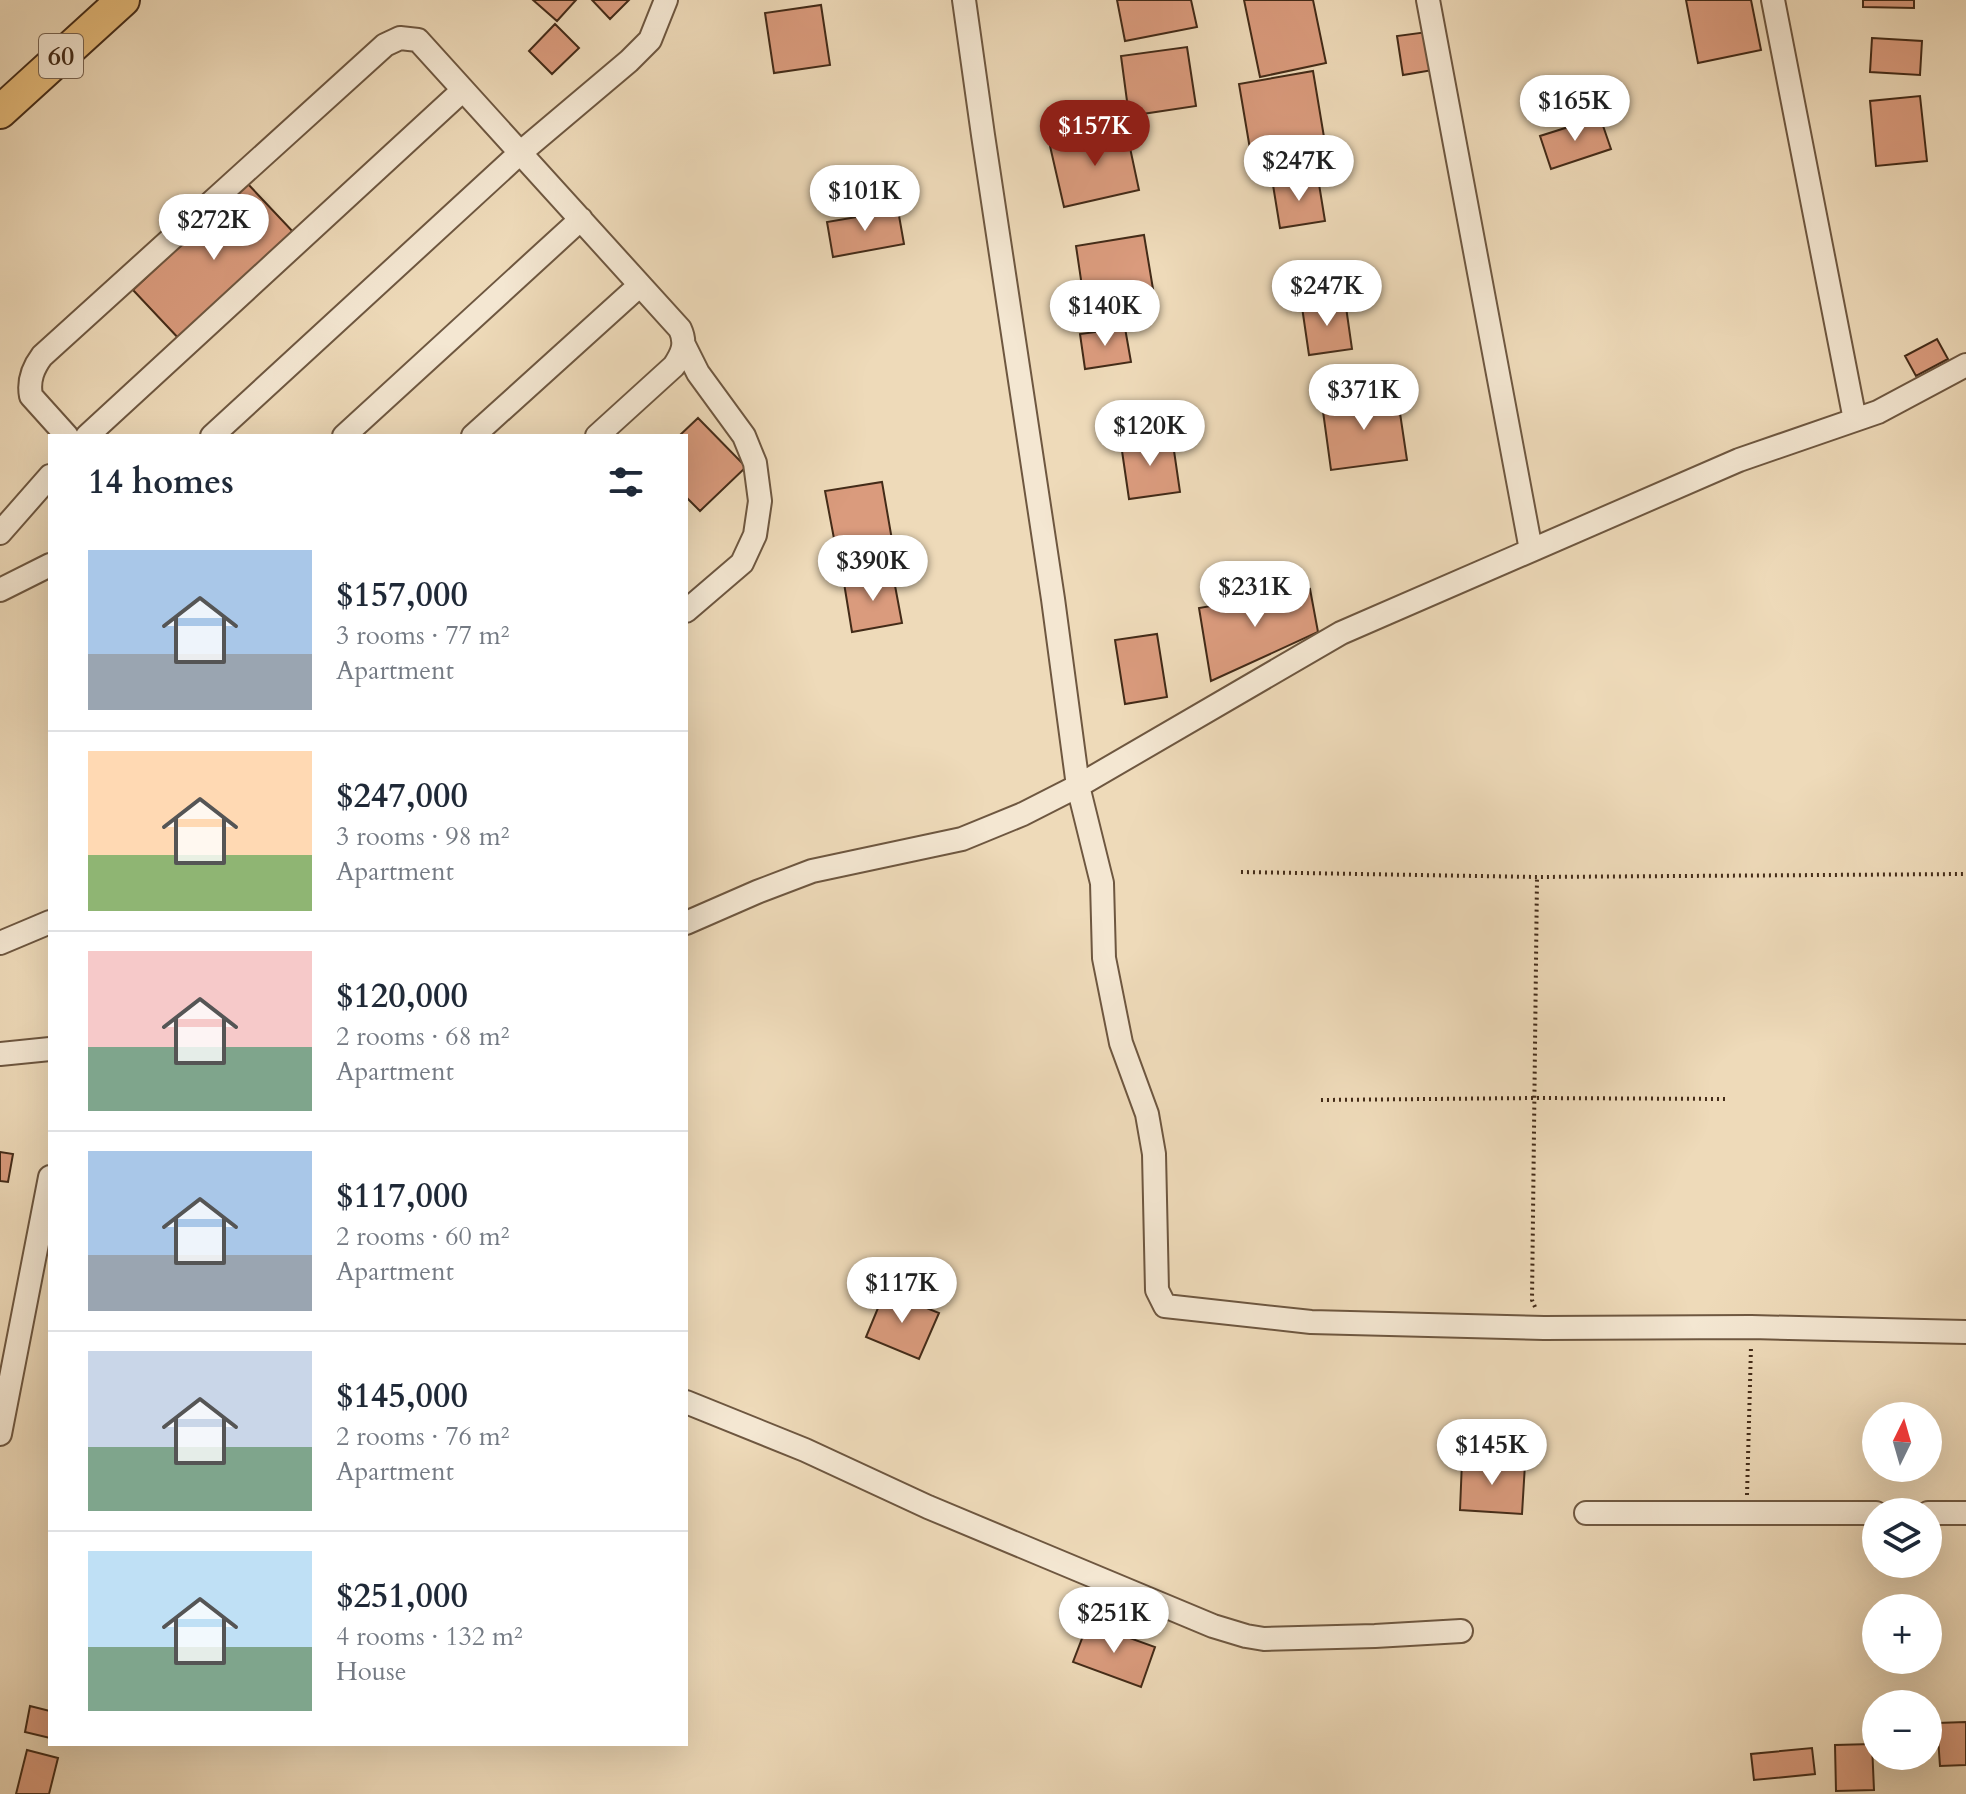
<!DOCTYPE html>
<meta charset="utf-8">
<style>
body{margin:0;font-family:Cardo,serif;background:#f6f6f7;color:#1f2937;height:100vh;display:flex;flex-direction:column;font-size:30px;white-space:nowrap}
*{box-sizing:border-box;margin:0}
p{font-size:26px;color:#747a83}
.icon{flex:none;width:44px;height:44px;fill:none;stroke:currentColor;stroke-width:2;stroke-linecap:round;stroke-linejoin:round}
.map{position:relative;flex:1;overflow:hidden}
.drawer{position:absolute;left:48px;top:434px;width:640px;height:1312px;display:flex;flex-direction:column;background:#fff;border-radius:0px;box-shadow:0 8px 32px #0002}
.drawer>*{flex:none}
.needle{width:52px;rotate:5deg}
.controls{position:absolute;left:1862px;top:1402px;display:grid;gap:16px}
.controls a{display:grid;place-items:center;width:80px;height:80px;border-radius:50%;background:#fff;box-shadow:0 8px 32px #0002;font-size:40px}
.price{position:absolute;translate:-50% -68px;padding:0 18px;border-radius:28px;background:#fff;color:#222;font-size:26px;line-height:52px;filter:drop-shadow(0 2px 4px #0008)}
.price::after{content:'';position:absolute;left:50%;top:48px;width:24px;height:18px;margin-left:-12px;background:inherit;clip-path:polygon(0 0,100% 0,50% 100%)}
.price.current{background:#8f2418;color:#fff}
ul{padding:0;list-style:none}
li{display:flex;align-items:center;gap:24px;height:200px;padding:0 40px}
li+li{border-top:2px solid #e0e1e3}
li span{display:grid;place-items:center;flex:none;width:224px;height:160px;border-radius:0px;color:#555}
li>.icon{margin-inline-start:auto}
span .icon{width:96px;height:96px;fill:#fffc;stroke-width:1}
li b{font-size:34px}
h2{display:flex;justify-content:space-between;align-items:center;height:96px;padding:0 40px;font-size:34px}
.map>svg:first-child{display:block}
.building{fill:#da9b7d;stroke:#432b18;stroke-width:2}
.lines{fill:none;stroke-linecap:round;stroke-linejoin:round}
.minor-casing{stroke:#6e5740;stroke-width:26}
.highway-casing{stroke:#432b18;stroke-width:36}
.path{stroke:#432b18;stroke-width:4;stroke-dasharray:2 4;stroke-linecap:butt}
.minor{stroke:#f4e7d2;stroke-width:22}
.highway{stroke:#e7bd7c;stroke-width:32}
.labels{text-anchor:middle;stroke-width:8;stroke-linejoin:round;paint-order:stroke}
.shield{fill:#f4e7d2;stroke:#786350;stroke-width:2}
.shield-label{font-size:26px;font-weight:bold;fill:#432b18}
</style>
<div class="map">
<svg width="1966" height="1794" viewBox="0 0 1966 1794">
<rect width="100%" height="100%" fill="#eedab9"/>
<filter id="stains"><feTurbulence type="fractalNoise" baseFrequency=".0025" numOctaves="4"/><feColorMatrix values="0 0 0 0 .2 0 0 0 0 .09 0 0 0 0 .02 0 0 0 .5 -.17"/></filter>
<radialGradient id="worn" r=".72"><stop offset=".6" stop-color="#630" stop-opacity="0"/><stop offset="1" stop-color="#630" stop-opacity=".3"/></radialGradient>
<path class="building" d="M533,0h43l-19,21z
M592,0h37l-19,19z
M1117,0h74l6,27 -72,14z
M1244,0h69l13,63 -66,14z
M1686,0h65l10,50 -63,13z
M1863,0h51v8l-51,-1z
M821,5l9,60 -56,8 -9,-60z
M555,24l24,24 -27,26 -23,-23z
M1427,32l6,38 -30,5 -6,-39z
M1872,38l50,3 -2,34 -50,-3z
M1187,47l9,59 -67,10 -8,-60z
M1313,71l12,72 -74,12 -12,-71z
M1920,96l7,65 -51,5 -6,-65z
M1600,117l11,32 -60,20 -11,-33z
M1126,129l13,61 -75,17 -14,-61z
M1318,178l7,43 -45,7 -7,-43z
M247,183l49,52 -114,107 -49,-52z
M898,210l6,34 -71,13 -6,-35z
M1144,235l9,54 -69,11 -8,-54z
M1345,300l7,49 -43,6 -7,-48z
M1125,328l6,34 -46,7 -5,-35z
M1937,339l11,20 -32,17 -11,-20z
M1397,393l10,67 -76,10 -9,-66z
M698,418l48,49 -46,44 -14,-14v-61h-7z
M1172,437l8,55 -51,7 -8,-55z
M882,482l10,58 -56,9 -11,-58z
M893,575l9,48 -50,9 -8,-49z
M1310,589l8,43 -107,49 -12,-73z
M1157,634l10,63 -42,7 -10,-64z
M0,1152l13,2 -5,28 -8,-1z
M885,1291l54,22 -20,46 -53,-22z
M1462,1461l63,3 -3,50 -62,-4z
M1088,1623l67,24 -14,40 -68,-25z
M30,1706l20,5v27l-25,-6z
M1966,1722v43l-26,1 -3,-43z
M1872,1744l2,46 -38,1 -1,-46z
M1812,1748l3,26 -61,6 -3,-26z
M27,1750l31,8 -9,36h-33z"/>
<g class="lines">
<g class="minor-casing">
<path id="minor" d="M964,0l19,135 70,464 25,187 24,97 2,75 17,85 26,71 7,40 3,136 8,16 146,16 233,6 207,-1 215,5
M1428,0l103,550
M1773,0l82,420
M684,345l14,28 46,63 11,27 5,38 -5,34 -13,28 -56,48
M67,436l-36,-40c-3,-16 2,-28 11,-40l343,-311 15,-7 18,2 262,289c7,15 2,25 -6,37l-77,70
M87,436l376,-346
M212,436l308,-283 109,-92 21,-21 16,-40
M344,436l237,-217
M473,436l167,-151
M0,533l50,-57
M0,590l50,-25
M686,923l71,-31 55,-21 150,-32 61,-25 55,-28 263,-153 398,-173 139,-48 88,-47
M0,943l50,-21
M0,1054l50,-5
M686,1402l119,48 123,57 285,119 33,10 18,3 111,-3 86,-5
M0,1434l50,-257
M1586,1513h290
M1928,1513h38"/>
</g>
<g class="highway-casing">
<path id="highway" d="M0,112l123,-112"/>
</g>
<path class="path" d="M1241,872l296,5 429,-3
M1321,1100l214,-2 193,1
M1535,1307l-3,-7 5,-423
M1747,1495l4,-148"/>
<use href="#minor" class="minor"/>
<use href="#highway" class="highway"/>
</g>
<g class="labels">
<rect class="shield" x="39" y="34" width="44" height="44" rx="6"/>
<g class="shield-label">
<text x="61" y="65">60</text>
</g>
</g>
<rect width="100%" height="100%" filter="url(#stains)"/>
<rect width="100%" height="100%" fill="url(#worn)"/>
</svg>
<div class="controls">
<a><svg class="needle" viewBox="-14 -14 28 28"><path d="M0-13l5 13h-10z" fill="#e53935"/><path d="M0 13l5-13h-10z" fill="#747a83"/></svg></a>
<a><svg class="icon" aria-label="layers" viewBox="0 0 24 24"><path d="M12 4l9 5-9 5-9-5zM3 14l9 5 9-5"/></svg></a>
<a>+</a>
<a>−</a>
</div>
<b class="price" style="left:1575px;top:143px">$165K</b>
<b class="price current" style="left:1095px;top:168px">$157K</b>
<b class="price" style="left:1299px;top:203px">$247K</b>
<b class="price" style="left:865px;top:233px">$101K</b>
<b class="price" style="left:214px;top:262px">$272K</b>
<b class="price" style="left:1327px;top:328px">$247K</b>
<b class="price" style="left:1105px;top:348px">$140K</b>
<b class="price" style="left:1364px;top:432px">$371K</b>
<b class="price" style="left:1150px;top:468px">$120K</b>
<b class="price" style="left:873px;top:603px">$390K</b>
<b class="price" style="left:1255px;top:629px">$231K</b>
<b class="price" style="left:902px;top:1325px">$117K</b>
<b class="price" style="left:1492px;top:1487px">$145K</b>
<b class="price" style="left:1114px;top:1655px">$251K</b>
<section class="drawer">
<h2>14 homes<svg class="icon" aria-label="filters" viewBox="0 0 24 24"><path d="M4 7h16M4 17h16"/><circle cx="9" cy="7" r="2"/><circle cx="15" cy="17" r="2"/></svg></h2>
<ul>
<li><span style="background:linear-gradient(#a9c7e8 65%,#9aa5b1 0)"><svg class="icon" aria-label="home" viewBox="0 0 24 24"><path d="M3 11l9-7 9 7M6 9v11h12V9"/></svg></span><div><b>$157,000</b><p>3 rooms · 77 m²</p><p>Apartment</p></div></li>
<li><span style="background:linear-gradient(#ffd9b3 65%,#8fb573 0)"><svg class="icon" aria-label="home" viewBox="0 0 24 24"><path d="M3 11l9-7 9 7M6 9v11h12V9"/></svg></span><div><b>$247,000</b><p>3 rooms · 98 m²</p><p>Apartment</p></div></li>
<li><span style="background:linear-gradient(#f6c9c9 60%,#7fa58c 0)"><svg class="icon" aria-label="home" viewBox="0 0 24 24"><path d="M3 11l9-7 9 7M6 9v11h12V9"/></svg></span><div><b>$120,000</b><p>2 rooms · 68 m²</p><p>Apartment</p></div></li>
<li><span style="background:linear-gradient(#a9c7e8 65%,#9aa5b1 0)"><svg class="icon" aria-label="home" viewBox="0 0 24 24"><path d="M3 11l9-7 9 7M6 9v11h12V9"/></svg></span><div><b>$117,000</b><p>2 rooms · 60 m²</p><p>Apartment</p></div></li>
<li><span style="background:linear-gradient(#c9d6e8 60%,#7fa58c 0)"><svg class="icon" aria-label="home" viewBox="0 0 24 24"><path d="M3 11l9-7 9 7M6 9v11h12V9"/></svg></span><div><b>$145,000</b><p>2 rooms · 76 m²</p><p>Apartment</p></div></li>
<li><span style="background:linear-gradient(#bfe0f5 60%,#7fa58c 0)"><svg class="icon" aria-label="home" viewBox="0 0 24 24"><path d="M3 11l9-7 9 7M6 9v11h12V9"/></svg></span><div><b>$251,000</b><p>4 rooms · 132 m²</p><p>House</p></div></li>
</ul>
</section>
</div>
